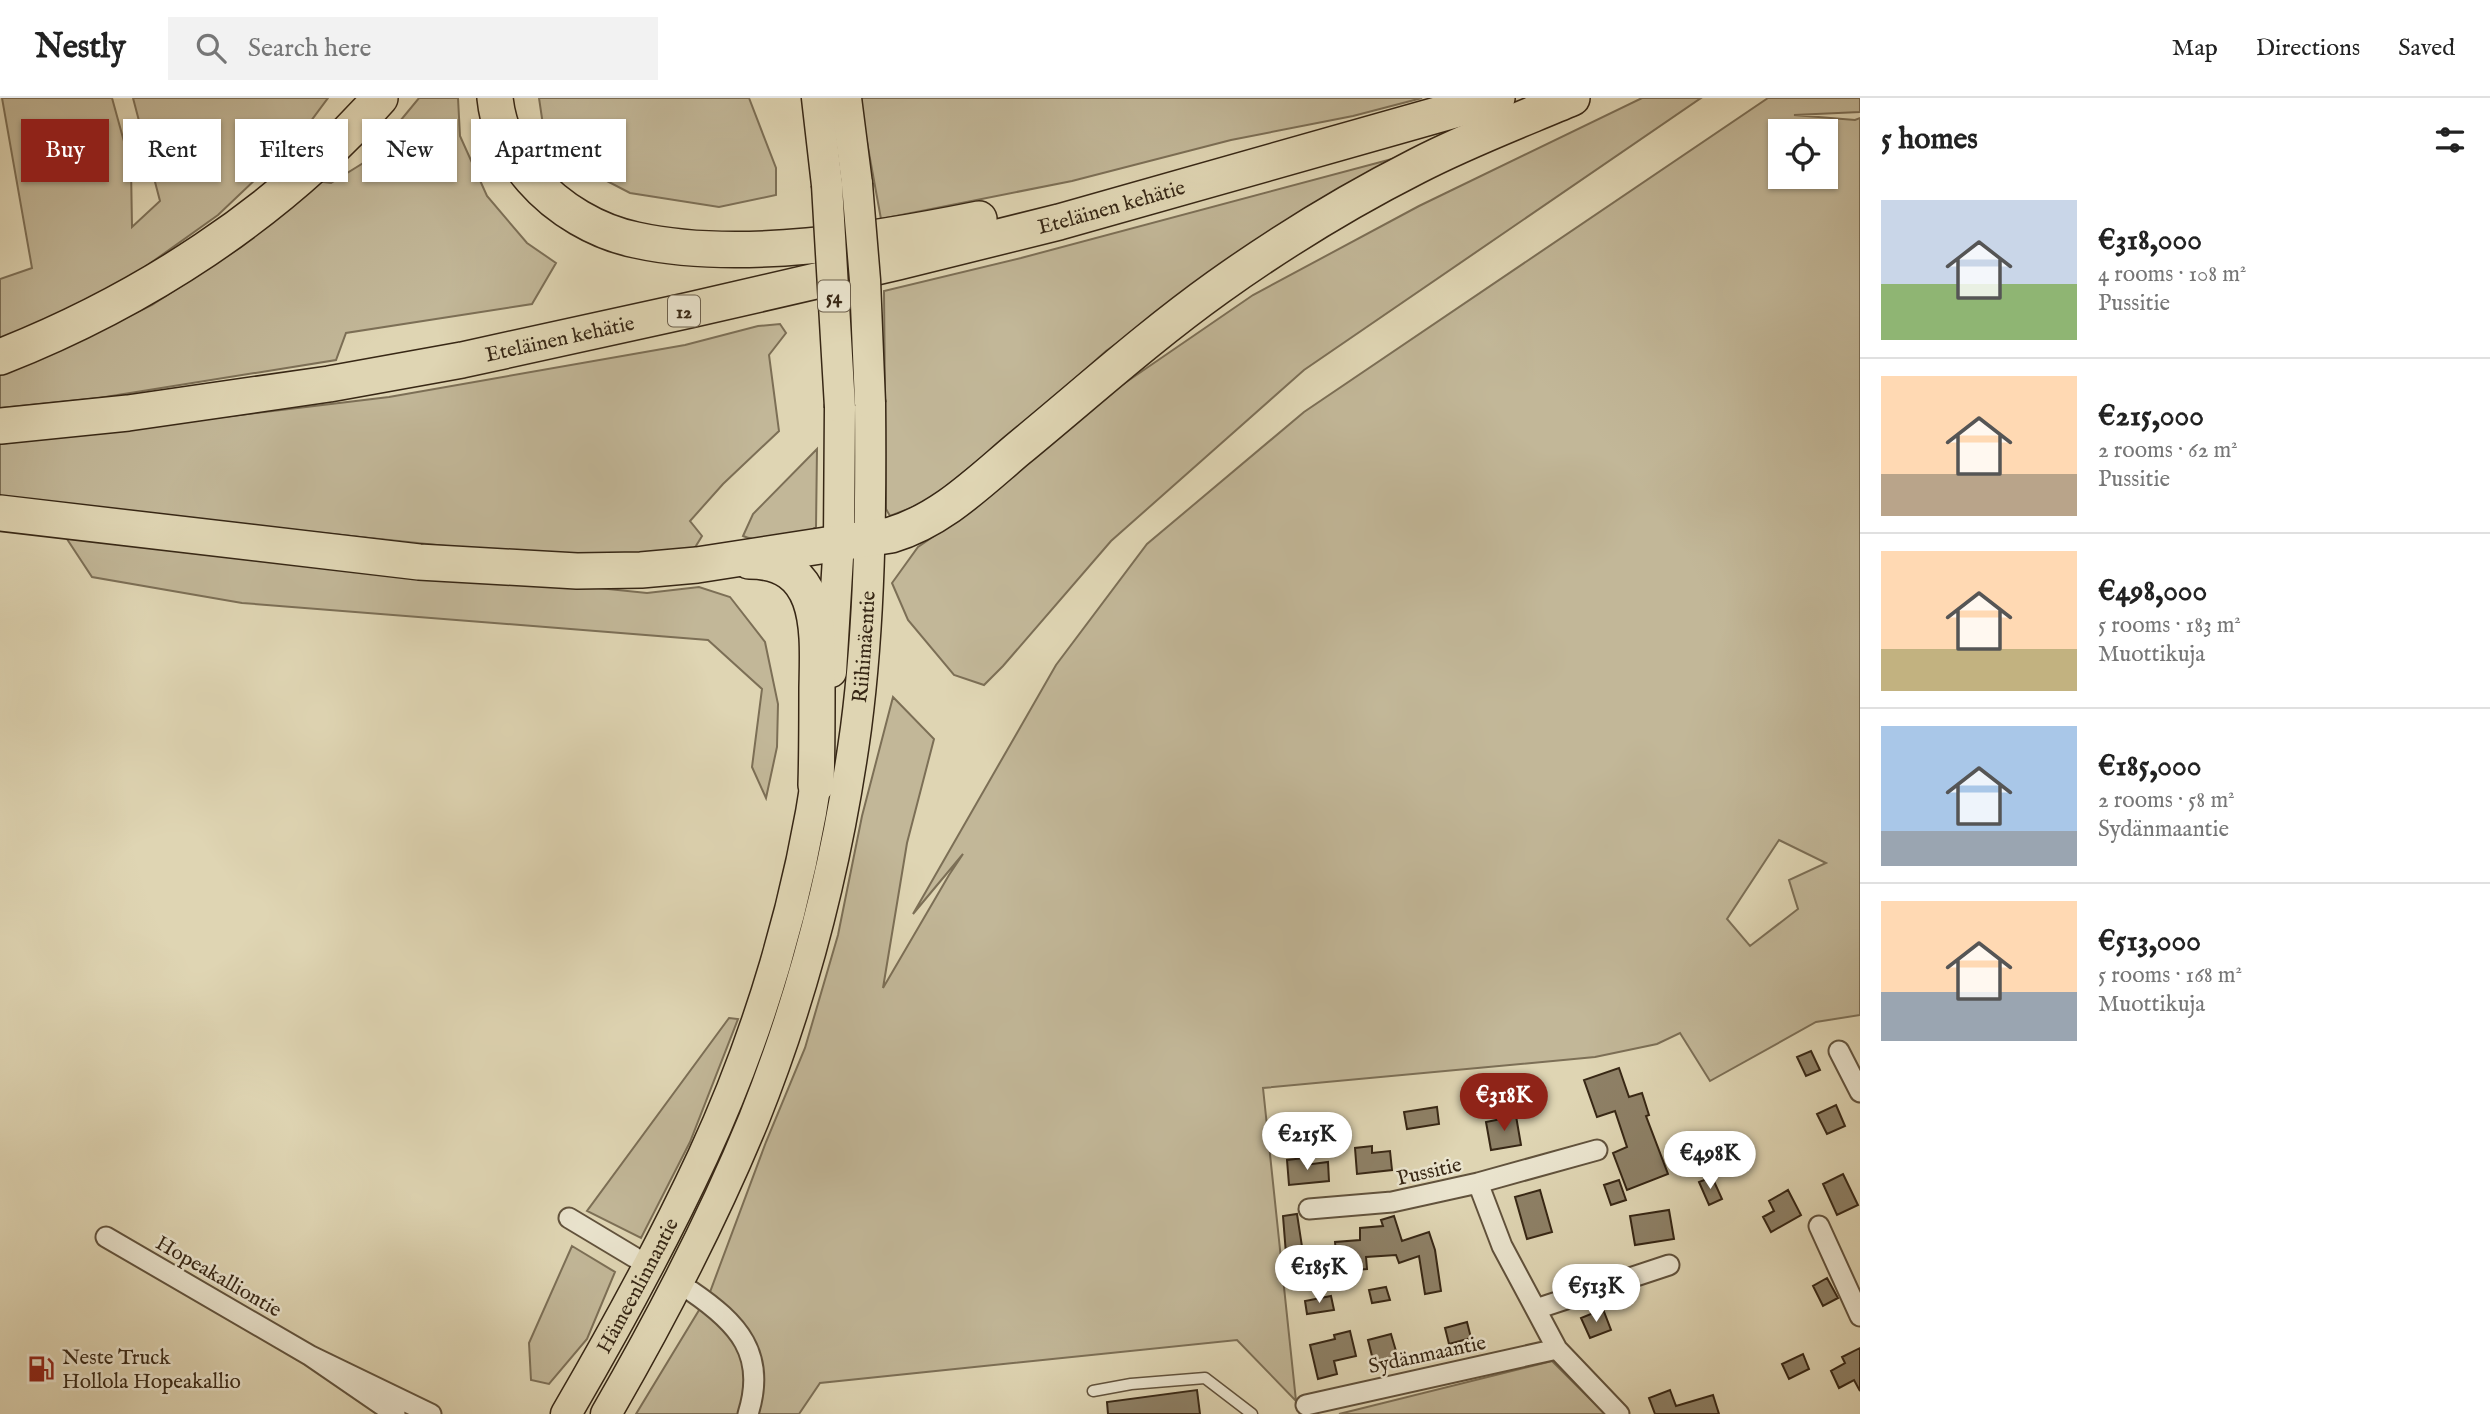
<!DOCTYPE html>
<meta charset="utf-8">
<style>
body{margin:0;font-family:"IM FELL English",serif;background:#f2f2f2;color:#222;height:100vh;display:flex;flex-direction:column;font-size:26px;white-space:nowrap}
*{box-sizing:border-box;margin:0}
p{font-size:23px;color:#767676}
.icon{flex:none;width:38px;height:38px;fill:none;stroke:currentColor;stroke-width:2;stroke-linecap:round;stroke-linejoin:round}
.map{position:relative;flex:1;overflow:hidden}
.details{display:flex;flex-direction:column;background:#fff;width:630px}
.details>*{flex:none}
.guide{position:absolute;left:21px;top:21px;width:665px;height:63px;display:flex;gap:14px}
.tools{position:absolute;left:1768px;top:21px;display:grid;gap:14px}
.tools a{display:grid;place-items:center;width:70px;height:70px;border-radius:0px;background:#fff;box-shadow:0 2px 5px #0004;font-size:35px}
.price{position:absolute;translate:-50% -60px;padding:0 16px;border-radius:24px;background:#fff;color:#222;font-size:23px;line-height:46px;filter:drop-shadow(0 2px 4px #0008)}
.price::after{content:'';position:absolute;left:50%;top:42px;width:21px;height:16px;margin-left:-10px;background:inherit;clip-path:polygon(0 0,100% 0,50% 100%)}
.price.on{background:#8f2418;color:#fff}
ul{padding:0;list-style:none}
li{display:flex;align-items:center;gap:21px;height:175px;padding:0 21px}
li+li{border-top:2px solid #e0e0e0}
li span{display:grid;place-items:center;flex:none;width:196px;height:140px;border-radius:0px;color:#555}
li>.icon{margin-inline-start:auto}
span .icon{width:84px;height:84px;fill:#fffc;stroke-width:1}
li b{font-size:30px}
h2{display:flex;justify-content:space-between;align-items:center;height:84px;padding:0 21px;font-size:30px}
.pill{padding:0 24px;border-radius:0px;background:#fff;box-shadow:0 2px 5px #0004;font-size:24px;line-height:63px}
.pill.on{background:#8f2418;color:#fff}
header{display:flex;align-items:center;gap:42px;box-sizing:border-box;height:98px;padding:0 35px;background:#fff;border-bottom:2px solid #e0e0e0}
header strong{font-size:33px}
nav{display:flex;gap:38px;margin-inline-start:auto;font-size:24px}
.search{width:490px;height:63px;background:#f2f2f2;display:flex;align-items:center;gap:18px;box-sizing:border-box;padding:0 24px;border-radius:0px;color:#767676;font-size:26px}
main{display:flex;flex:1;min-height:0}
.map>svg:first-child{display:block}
.green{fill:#c2b798;stroke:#7c6f56;stroke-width:2;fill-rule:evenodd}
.building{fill:#8e8167;stroke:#372715;stroke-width:2}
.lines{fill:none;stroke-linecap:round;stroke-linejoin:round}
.lane-casing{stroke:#61523c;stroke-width:13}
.street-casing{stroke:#61523c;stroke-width:23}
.primary-casing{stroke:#372715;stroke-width:33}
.highway-casing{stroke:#372715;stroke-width:38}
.lane{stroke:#eae4ce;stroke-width:10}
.street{stroke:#eae4ce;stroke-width:19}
.primary{stroke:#dfd5b3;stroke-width:30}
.highway{stroke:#dfd5b3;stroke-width:35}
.primary-bridge-casing{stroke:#372715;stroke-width:33;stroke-linecap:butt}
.primary-bridge{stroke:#dfd5b3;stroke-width:30}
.labels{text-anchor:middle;stroke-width:5;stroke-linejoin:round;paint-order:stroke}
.shield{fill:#eae4ce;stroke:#6d604c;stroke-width:2}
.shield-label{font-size:19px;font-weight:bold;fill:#372715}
.street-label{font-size:21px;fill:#372715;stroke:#eae4ce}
.poi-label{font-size:21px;fill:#372715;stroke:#eae4ce;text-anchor:start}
</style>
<header>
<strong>Nestly</strong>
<div class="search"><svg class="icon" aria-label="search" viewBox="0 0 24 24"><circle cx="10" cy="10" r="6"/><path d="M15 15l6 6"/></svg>Search here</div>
<nav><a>Map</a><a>Directions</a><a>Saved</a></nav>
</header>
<main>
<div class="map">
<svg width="1860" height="1316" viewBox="0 0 1860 1316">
<rect width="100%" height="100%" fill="#dfd5b3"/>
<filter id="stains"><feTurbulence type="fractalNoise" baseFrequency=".00286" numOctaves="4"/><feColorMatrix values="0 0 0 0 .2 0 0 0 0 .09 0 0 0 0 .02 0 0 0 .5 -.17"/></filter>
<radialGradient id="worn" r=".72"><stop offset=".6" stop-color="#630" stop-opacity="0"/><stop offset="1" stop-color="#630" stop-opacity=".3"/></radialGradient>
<path class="green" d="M2,0h110l19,69 1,60 28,-26 -27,-103h195l-32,43 -78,74 -101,72 -117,55v-63l32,-11z
M419,0h39l2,38 27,60 40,47 29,20 -24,41 -186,29 -10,27 -237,38 -99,10v-35l71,-28 81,-40 89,-58 74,-66 16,2 37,-23z
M539,0h210l27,70v27l-57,12 -89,-14 -56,-29 -31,-39z
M859,0h563l-69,18 -122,24 -159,41 -191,38z
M1642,0h59l-397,272 -193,171 -108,125 -19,19 -30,-10 -46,-55 -16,-37 26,-36 38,-26 163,-134 134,-92 166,-89z
M1768,0h92v14l-66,3 61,5 5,-2v897l-44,7 -106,59 -30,-48 -23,11 -62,13 -332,31 33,313 -59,-61 -417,43 -21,31h-163l74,-122 56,-150 39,-94 33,-113 24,-119 31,-119 41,42 -27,104 -24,145 66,-113 14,-21 -50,60 143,-249 91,-121 157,-132zM1780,33h45v46h-45zM1779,742l47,23 -37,17 9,29 -48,37 -23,-27z
M1422,53l-170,97 -146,103 -76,68 -104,83 -36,14 -4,-7 -2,-218 137,-33z
M780,226l6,9 -17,22 10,76 -56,53 -33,37 12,15 -11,18 -60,4 -118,-5 -513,-54v-55l389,-47 296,-52 73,-19z
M817,351l-1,78c-19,13 -52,18 -73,9l10,-22z
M63,435l584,60 52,-6 31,10 35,45 13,62 -1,43 -11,51 -14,-31 10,-78 -54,-49 -466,-37 -150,-26z
M729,920l9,1 -48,123 -49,96 -54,-27z
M572,1148l43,26 -28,67 -38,45 -18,-4 -2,-37z
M1552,1263l53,53h-266z"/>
<path class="building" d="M1811,953l9,19 -14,6 -9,-19z
M1619,970l10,29 13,-4 7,22 -3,1 22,58 -41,16 -14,-37 14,-6 -12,-36 -18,6 -13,-37z
M1836,1007l9,21 -18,8 -10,-20z
M1437,1009l2,17 -32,5 -3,-17z
M1516,1018l5,29 -30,5 -5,-28z
M1372,1048v7l18,-2 2,19 -35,4 -2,-26z
M1304,1060l1,7 23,-3 1,19 -40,4 -2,-25z
M1843,1076l15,31 -21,10 -14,-31z
M1712,1079l10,22 -13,6 -10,-23z
M1619,1082l7,20 -15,5 -7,-20z
M1540,1092l12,42 -25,7 -12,-42z
M1788,1092l13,25 -30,17 -8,-15 11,-6 -5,-10z
M1669,1112l5,29 -39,6 -5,-29z
M1297,1116l6,39 -17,1 -3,-38z
M1394,1118l8,25 27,-9 6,18 6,41 -16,3 -6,-38 -20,7 -3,-8 -30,2 1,12 -50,4 -1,-19 20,-1 -1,-11 25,-2v-12l23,-2 -2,-6z
M1827,1180l11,20 -15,8 -10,-20z
M1386,1189l4,13 -18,3 -3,-13z
M1331,1198l3,14 -27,4 -2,-13z
M1603,1211l8,21 -21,8 -9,-20z
M1467,1224l4,16 -22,6 -4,-16z
M1350,1233l6,25 -22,5 3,13 -19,5 -8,-34 25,-6 -1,-4z
M1391,1236l7,24 -24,6 -6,-24z
M1860,1250v43l-6,-11 -15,8 -8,-17 14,-8 -3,-6z
M1803,1256l6,15 -20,10 -7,-15z
M1197,1292l3,24h-92l-1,-12z
M1670,1292l6,16 37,-11 6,19h-64l-6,-16z"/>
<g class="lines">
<g class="lane-casing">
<path id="lane" d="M1093,1293l38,-7 74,-6 47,36"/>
</g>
<g class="street-casing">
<path id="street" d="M1839,953l21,41
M1478,1085l24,63 55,103 62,65
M1309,1111l83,-7 86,-19 119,-33
M569,1120l65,39
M1819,1128l41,90
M106,1139l203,118
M691,1193c47,32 76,63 57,123
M1536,1211l133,-44
M1306,1307l251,-56
M395,1316l-86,-59 122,59"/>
</g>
<g class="primary-casing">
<g id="primary">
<path d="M817,0l10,87"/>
<path d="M846,0l11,86"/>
<path d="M831,574l8,-131 1,-134"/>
<path id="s1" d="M566,1316c49,-84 96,-170 137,-258 57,-123 97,-259 116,-393"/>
<path id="s2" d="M606,1316c55,-95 106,-193 148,-295 50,-125 84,-259 102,-391 14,-108 15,-217 14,-325"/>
</g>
</g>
<g class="highway-casing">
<g id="highway">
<path d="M495,0c3,30 17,58 37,81 26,30 65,53 104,61 104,23 239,0 343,-21"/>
<path d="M0,259c142,-56 279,-144 380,-259"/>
<path id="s3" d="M0,328l128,-13 201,-29 133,-24 228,-50 208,-48 161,-40 438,-124"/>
<path d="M0,415l419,49 158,9 64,-1 56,-5 194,-30c50,-15 87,-52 126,-85 67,-55 131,-113 201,-163 63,-45 130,-86 199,-121 50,-26 103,-46 155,-68"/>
<path d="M749,463c75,0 69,72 68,127 0,32 0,65 -1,97"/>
</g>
</g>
<use href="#lane" class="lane"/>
<use href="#street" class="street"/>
<use href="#primary" class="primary"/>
<use href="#highway" class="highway"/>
<g class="primary-bridge-casing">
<path id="primary-bridge" d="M857,86l8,96 5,123
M827,87l13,222"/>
</g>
<use href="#primary-bridge" class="primary-bridge"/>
</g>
<defs>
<g id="fuel-bare" transform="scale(2.1)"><path d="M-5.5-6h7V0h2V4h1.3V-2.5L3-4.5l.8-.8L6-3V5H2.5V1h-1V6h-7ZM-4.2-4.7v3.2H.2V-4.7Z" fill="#8f2418" stroke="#eae4ce" stroke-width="2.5" paint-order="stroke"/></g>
</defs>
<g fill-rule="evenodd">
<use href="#fuel-bare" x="41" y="1271"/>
</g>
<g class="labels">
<g class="shield">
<rect x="818" y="182.5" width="32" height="31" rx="5"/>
<rect x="668" y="197.5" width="32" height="31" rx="5"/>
</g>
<g class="shield-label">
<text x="834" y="205">54</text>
<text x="684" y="220">12</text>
</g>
<g class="street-label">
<text dy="7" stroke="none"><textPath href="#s3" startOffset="1134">Eteläinen kehätie</textPath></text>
<text dy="7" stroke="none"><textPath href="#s3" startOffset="567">Eteläinen kehätie</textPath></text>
<text dy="7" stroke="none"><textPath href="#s2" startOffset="817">Riihimäentie</textPath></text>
<text transform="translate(1429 1073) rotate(-13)" y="7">Pussitie</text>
<text transform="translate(219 1178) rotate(30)" y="7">Hopeakalliontie</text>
<text dy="7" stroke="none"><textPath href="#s1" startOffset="147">Hämeenlinnantie</textPath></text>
<text transform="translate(1427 1256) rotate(-12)" y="7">Sydänmaantie</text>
</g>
<g class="poi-label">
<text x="62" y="1266">Neste Truck<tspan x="62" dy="24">Hollola Hopeakallio</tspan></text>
</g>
</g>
<rect width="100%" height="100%" filter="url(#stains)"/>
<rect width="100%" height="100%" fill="url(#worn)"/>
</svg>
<div class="tools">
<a><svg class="icon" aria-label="locate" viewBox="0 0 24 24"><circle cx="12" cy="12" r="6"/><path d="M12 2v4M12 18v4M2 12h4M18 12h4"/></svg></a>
</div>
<b class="price on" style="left:1504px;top:1035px">€318K</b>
<b class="price" style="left:1307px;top:1074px">€215K</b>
<b class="price" style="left:1710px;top:1093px">€498K</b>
<b class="price" style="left:1319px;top:1207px">€185K</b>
<b class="price" style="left:1596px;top:1226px">€513K</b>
<div class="guide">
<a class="pill on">Buy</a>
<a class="pill">Rent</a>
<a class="pill">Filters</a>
<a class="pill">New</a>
<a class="pill">Apartment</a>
</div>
</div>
<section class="details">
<h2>5 homes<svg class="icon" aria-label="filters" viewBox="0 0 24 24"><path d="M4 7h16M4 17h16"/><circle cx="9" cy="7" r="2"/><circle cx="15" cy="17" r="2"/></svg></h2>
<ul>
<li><span style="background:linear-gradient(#c9d6e8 60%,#8fb573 0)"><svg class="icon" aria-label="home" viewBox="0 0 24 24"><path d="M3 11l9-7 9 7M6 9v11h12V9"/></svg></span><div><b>€318,000</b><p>4 rooms · 108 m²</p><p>Pussitie</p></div></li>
<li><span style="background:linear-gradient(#ffd9b3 70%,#b9a48a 0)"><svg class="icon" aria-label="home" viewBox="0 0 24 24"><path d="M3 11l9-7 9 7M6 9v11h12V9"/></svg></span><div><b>€215,000</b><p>2 rooms · 62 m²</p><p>Pussitie</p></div></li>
<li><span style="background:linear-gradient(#ffd9b3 70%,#c2b280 0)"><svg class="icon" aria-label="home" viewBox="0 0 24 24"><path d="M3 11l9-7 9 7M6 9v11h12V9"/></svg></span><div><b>€498,000</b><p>5 rooms · 183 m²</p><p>Muottikuja</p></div></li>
<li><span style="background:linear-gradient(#a9c7e8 75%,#9aa5b1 0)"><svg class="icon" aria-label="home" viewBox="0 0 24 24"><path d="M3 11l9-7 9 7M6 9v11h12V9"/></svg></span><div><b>€185,000</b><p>2 rooms · 58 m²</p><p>Sydänmaantie</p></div></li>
<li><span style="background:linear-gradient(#ffd9b3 65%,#9aa5b1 0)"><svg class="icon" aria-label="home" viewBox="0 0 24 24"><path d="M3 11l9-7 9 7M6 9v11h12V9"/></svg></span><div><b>€513,000</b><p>5 rooms · 168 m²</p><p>Muottikuja</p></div></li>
</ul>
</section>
</main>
